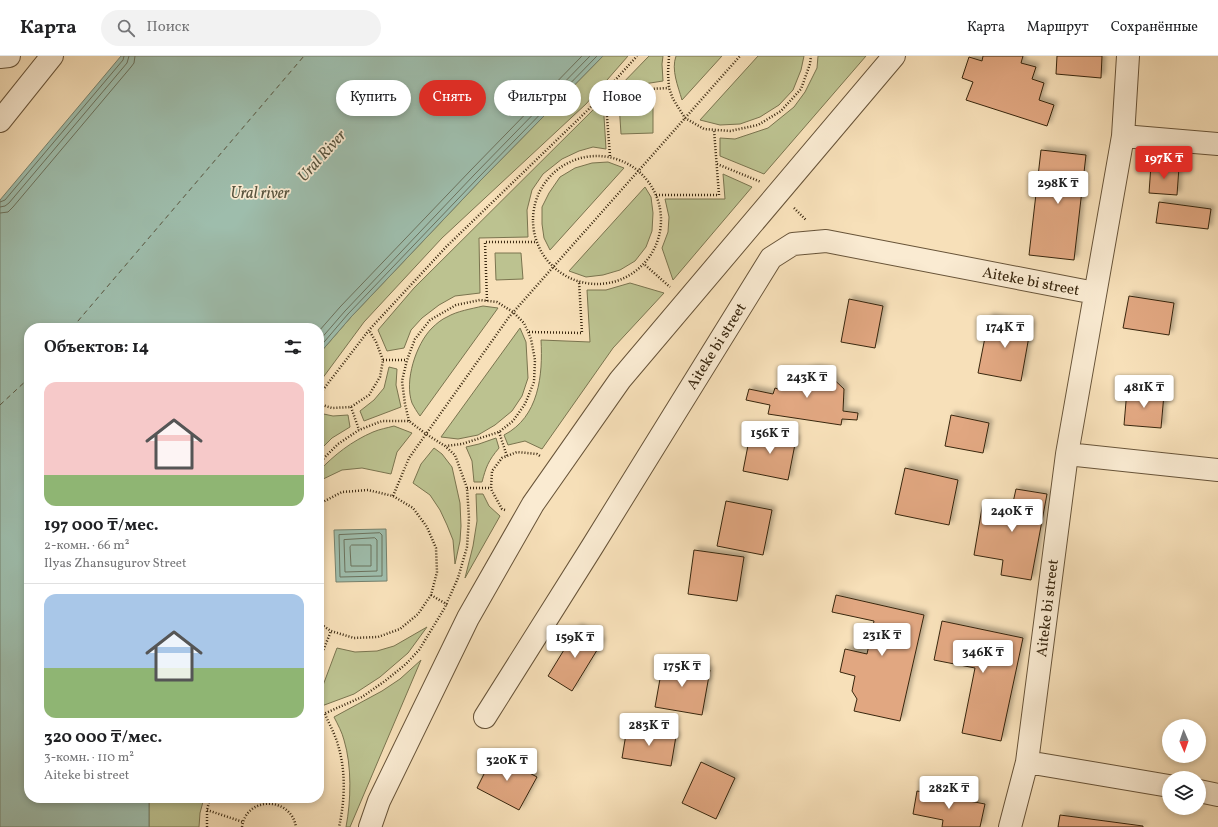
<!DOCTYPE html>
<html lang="ru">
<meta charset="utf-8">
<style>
body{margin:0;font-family:Vollkorn,serif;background:#f2f2f2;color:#202124;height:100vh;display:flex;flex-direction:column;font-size:15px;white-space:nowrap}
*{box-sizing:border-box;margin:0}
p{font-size:13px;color:#757577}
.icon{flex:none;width:22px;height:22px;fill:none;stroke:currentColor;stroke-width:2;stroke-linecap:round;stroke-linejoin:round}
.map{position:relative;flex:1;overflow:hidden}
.panel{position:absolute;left:24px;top:267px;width:300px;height:480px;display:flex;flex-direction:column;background:#fff;border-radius:16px;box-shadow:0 2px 6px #0003}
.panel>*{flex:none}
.banner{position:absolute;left:336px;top:24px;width:380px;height:36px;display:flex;gap:8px}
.needle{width:26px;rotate:178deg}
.fabs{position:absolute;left:1162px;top:663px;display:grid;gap:8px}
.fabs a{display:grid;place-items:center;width:44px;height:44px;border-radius:50%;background:#fff;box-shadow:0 2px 6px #0003;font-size:20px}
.price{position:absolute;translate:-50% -34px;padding:0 9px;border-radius:4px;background:#fff;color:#222;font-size:13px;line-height:26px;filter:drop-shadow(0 1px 2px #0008)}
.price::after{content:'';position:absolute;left:50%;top:24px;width:12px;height:9px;margin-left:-6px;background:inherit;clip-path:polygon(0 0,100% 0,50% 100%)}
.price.on{background:#d93025;color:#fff}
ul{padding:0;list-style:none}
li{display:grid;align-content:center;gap:8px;height:212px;padding:0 20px}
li+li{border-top:1px solid #e0e0e0}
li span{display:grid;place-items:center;height:124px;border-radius:12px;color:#555}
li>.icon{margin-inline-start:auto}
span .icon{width:72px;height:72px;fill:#fffc;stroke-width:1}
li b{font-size:17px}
h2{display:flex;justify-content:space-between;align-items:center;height:48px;padding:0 20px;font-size:17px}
.chip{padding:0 14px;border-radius:18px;background:#fff;box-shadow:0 2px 6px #0003;font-size:14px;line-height:36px}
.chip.on{background:#d93025;color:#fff}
header{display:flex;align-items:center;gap:24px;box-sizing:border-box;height:56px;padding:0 20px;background:#fff;border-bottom:1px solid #e0e0e0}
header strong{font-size:19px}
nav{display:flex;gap:22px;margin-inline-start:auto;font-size:14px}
.search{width:280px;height:36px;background:#f2f2f2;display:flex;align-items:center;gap:10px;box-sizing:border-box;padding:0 14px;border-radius:22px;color:#757577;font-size:15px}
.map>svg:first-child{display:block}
.green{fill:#bcc290;stroke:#7a744f}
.water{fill:#9ebdac;stroke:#75816d}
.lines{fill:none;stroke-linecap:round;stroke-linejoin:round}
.shore{stroke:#6b725d;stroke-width:1}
.ferry{stroke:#57533d;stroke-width:1;stroke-dasharray:5 4;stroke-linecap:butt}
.building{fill:#e1a781;stroke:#38260e;filter:url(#shadow)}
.minor-casing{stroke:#685439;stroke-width:24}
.path{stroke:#38260e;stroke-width:2.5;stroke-dasharray:1 2;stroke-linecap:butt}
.minor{stroke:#faebd2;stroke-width:22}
.labels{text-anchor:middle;stroke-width:3.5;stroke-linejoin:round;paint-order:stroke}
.street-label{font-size:15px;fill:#38260e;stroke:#faebd2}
.water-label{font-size:16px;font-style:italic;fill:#57533d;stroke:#faebd2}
</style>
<header>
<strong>Карта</strong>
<div class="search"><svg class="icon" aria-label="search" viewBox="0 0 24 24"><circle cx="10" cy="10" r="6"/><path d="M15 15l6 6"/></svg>Поиск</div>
<nav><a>Карта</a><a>Маршрут</a><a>Сохранённые</a></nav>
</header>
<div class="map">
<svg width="1218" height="771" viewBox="0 0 1218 771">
<defs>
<filter id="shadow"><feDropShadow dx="3.5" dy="-3.5" stdDeviation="2" flood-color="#0004"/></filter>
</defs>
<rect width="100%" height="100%" fill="#f7e0b9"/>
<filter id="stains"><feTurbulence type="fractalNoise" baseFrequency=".005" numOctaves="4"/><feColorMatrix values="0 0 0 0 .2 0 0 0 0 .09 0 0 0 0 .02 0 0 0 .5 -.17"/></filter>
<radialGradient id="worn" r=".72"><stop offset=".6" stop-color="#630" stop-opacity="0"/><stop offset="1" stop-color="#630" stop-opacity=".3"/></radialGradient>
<path class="green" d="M603,0h25l-42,48 -144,134 -78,84 -45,61v-29l32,-37 129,-136z
M649,0h14l-1,8 1,17 -45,7z
M676,0h46l-40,44c-4,-14 -11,-30 -6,-44z
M758,0h46l-3,14 -8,20 -14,15 -19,12 -20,7 -20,1 -20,-5z
M818,0h48l-102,118 -44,-18v-18l15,1 33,-11 26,-21 11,-15 12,-24z
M603,44l3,49 -13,-2 -14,4 -17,8 -19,15 -11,16 -5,20 1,27 -49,1 1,55 -25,3 -16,9 -17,13 -11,12 -7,18 -17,3 -9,-21 36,-42z
M619,47h34v30l-32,1z
M608,106l16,6 -74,82 -6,-12 -2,-14v-17l7,-14 11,-16 15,-9 17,-5z
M723,118l29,13 -79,93 -11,-32 6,-16 1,-15 -4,-18h60z
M645,131l6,10 2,16 -1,18 -6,16 -11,14 -15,9 -17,5 -17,2 -17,-6z
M495,197h26l2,26 -27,1z
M630,227l34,10 -51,55 -71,101 -17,-8 -17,4 -4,-10c35,-18 39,-60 37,-95l49,2 -3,-52h19z
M483,250l15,2 -78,108c-3,-4 -6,-9 -8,-13 -8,-22 4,-59 20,-75 4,-4 10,-9 15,-11 10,-6 24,-8 36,-11z
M520,272l6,14 2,36 -6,18 -10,15 -17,14 -17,10 -20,4 -17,-2z
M389,311l8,2 -1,16 5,22 -37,14 -4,-10 14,-11 10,-12z
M319,357l14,3 15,-1 2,12 -18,11 -13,13z
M394,370l18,7 -15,19 -6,22 -29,-6 -20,2 -23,11v-10c15,-16 33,-30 54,-39 7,-3 14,-4 21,-6z
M496,382l3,10c-11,13 -13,19 -17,34h-8l-2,-21 -6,-14 13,-3z
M434,392l8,6 10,13 8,36 1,23 -1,15 -5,23 -2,-24 -6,-15 -7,-15 -10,-15 -17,-12 8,-19z
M476,438h7l6,12 11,10 -35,62 8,-32 4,-25z
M427,571l-19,26 -28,24 -26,17 -35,13v-11l18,-48 18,4 22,-1 17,-5z
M421,604l-71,167h-4c5,-26 6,-61 -2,-87 -2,-8 -6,-15 -10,-23l48,-26 18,-12z
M149,742h55l-4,15 -1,14h-50z"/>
<path class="water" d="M121,0h482l-123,125 -129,136 -32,37v-26h-290v470h120v29h-149v-627z
M386,473l1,52 -51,1 -2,-52z"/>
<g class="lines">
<path class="shore" d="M0,146l5,-2 118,-140 1,-4
M0,151l5,-1 4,-3 118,-140 2,-7
M0,157l8,-1 5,-5 118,-140 3,-4 1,-7
M319,275l21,-24 130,-136 112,-115
M319,285l26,-30 129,-136 116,-119
M319,292l29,-34 130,-136 119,-122
M380,477l2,2v41l-42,1 -1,-42z
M375,482l2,2v31l-32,1 -1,-32z
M352,489h19v21h-20l-1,-19z"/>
<path class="ferry" d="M72,272l232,-272
M0,349l29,-27"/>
</g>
<path class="building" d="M983,0h40l-2,7 15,4 -4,12 12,4 -5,17 15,5 -7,21 -81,-26 7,-18 -11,-4 7,-21 13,4z
M1057,0h45l-1,22 -45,-4z
M1041,94l45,5 -12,105 -45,-5z
M1151,109l28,2 -2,28 -28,-2z
M1159,146l52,7 -3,20 -52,-6z
M1129,240l45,7 -5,32 -46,-7z
M849,243l34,7 -8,42 -34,-6z
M989,261l42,8 -10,56 -43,-8z
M815,313l10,2 19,18 -1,22 15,2 -1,7 -15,-1 -1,6 -73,-11 2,-9 -24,-5 3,-11 24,5 2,-6 6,2 3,-8 6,-3 8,2 8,-10z
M1127,334l37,4 -3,34 -37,-3z
M951,359l38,8 -6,30 -38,-7z
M751,374l45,9 -8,41 -45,-9z
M905,412l53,12 -9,45 -54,-11z
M1016,433l31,5 -16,86 -30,-5 2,-15 -29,-5 9,-53 29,5z
M726,445l46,9 -9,45 -46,-9z
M694,494l50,7 -7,44 -49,-7z
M836,539l88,20 -24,106 -46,-10 3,-12 -5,-8 3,-15 -15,-4 5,-23 22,5 7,-33 -42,-9z
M942,565l81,17 -22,103 -39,-8 13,-65 -41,-8z
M578,571l24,15 -30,49 -24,-15z
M663,606l47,8 -8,45 -47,-8z
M627,672l49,8 -5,30 -49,-8z
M494,698l43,23 -18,33 -42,-22z
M701,706l34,16 -19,41 -34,-16z
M917,735l68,13 -5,23h-38l1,-7 -30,-6z
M1060,759l83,11v1h-85z"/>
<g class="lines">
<g class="minor-casing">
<path id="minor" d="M0,1l9,-1
M0,65l52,-65
M1123,80l95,8
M1067,398l151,16
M485,661l107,-170 179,-289 22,-14 33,-3 269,52
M1027,706l142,24
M1199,735l19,4
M370,771l9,-26 89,-183 65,-114 87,-124 274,-324
M1010,771l17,-65 40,-308 56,-318 5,-80"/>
</g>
<path class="path" d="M669,0l-1,17 1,15 4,11 12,19 19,11 26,2 28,-6 23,-14 20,-22 9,-25 1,-8
M533 164a64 64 0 1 1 128 0a64 64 0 1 1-128 0Z
M610,100l-5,-65 64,-3
M717,108l44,18
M656,139h63l-5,-65
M794,152l12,12
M645,209l25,22
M487,245l-2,-59h51
M529,276l53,1 -3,-52
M383,304h24
M319,339l50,-65 78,-84 143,-138 47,-52
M319,348l13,4 19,-1 18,-12 11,-18 3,-17 -7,-18 -7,-12
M351,351l8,23
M409,365l-4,-17 -3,-23 5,-21 8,-21 15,-19 26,-15 24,-5 17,2 16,10 11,11 4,9 3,7 4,21 -1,22 -9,22 -12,17 -14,11 -37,12 -16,2
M499,376l8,24
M319,407l19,-19 21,-14 23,-9h27l17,13 19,12 10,9 12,33 2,30 -2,29 -9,31 -14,31 -25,41 -13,14 -21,17 -23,16 -43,19
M467,432h24
M393,440l16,-38 100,-141 231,-261
M319,448l23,-12 26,-2 25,6 20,12 14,19 9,21 1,24 -6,23 -13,19 -18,15 -22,8 -24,1 -23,-7 -12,-8
M505,454l-3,-1 -10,-18 -1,-3 1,-17 10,-13 15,-6 20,2 3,2
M431,539l17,10
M319,605l12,-30
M325,658c4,10 10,20 13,31 8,26 7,55 1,82
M207,754l36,12
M207,771v-17l3,-12
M242,771c4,-31 49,-31 54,0"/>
<use href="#minor" class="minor"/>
</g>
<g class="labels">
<g class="street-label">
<text transform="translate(1031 225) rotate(11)" y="5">Aiteke bi street</text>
<text transform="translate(716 290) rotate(-58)" y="5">Aiteke bi street</text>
<text transform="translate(1047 552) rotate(-83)" y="5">Aiteke bi street</text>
</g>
<g class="water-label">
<text transform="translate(321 99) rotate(-48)" y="6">Ural River</text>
<text x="260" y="142">Ural river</text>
</g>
</g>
<rect width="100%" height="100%" filter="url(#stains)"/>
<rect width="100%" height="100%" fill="url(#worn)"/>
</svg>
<div class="fabs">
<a><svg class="needle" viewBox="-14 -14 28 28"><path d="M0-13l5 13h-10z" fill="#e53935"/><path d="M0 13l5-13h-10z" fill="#757577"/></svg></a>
<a><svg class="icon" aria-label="layers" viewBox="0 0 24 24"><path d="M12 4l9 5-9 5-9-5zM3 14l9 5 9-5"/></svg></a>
</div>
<b class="price on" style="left:1164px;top:124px">197K ₸</b>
<b class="price" style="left:1058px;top:149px">298K ₸</b>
<b class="price" style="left:1005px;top:293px">174K ₸</b>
<b class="price" style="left:807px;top:343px">243K ₸</b>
<b class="price" style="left:1144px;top:353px">481K ₸</b>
<b class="price" style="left:770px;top:399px">156K ₸</b>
<b class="price" style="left:1012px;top:477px">240K ₸</b>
<b class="price" style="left:882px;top:601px">231K ₸</b>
<b class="price" style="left:575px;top:603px">159K ₸</b>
<b class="price" style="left:983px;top:618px">346K ₸</b>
<b class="price" style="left:682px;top:632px">175K ₸</b>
<b class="price" style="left:649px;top:691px">283K ₸</b>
<b class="price" style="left:507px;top:726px">320K ₸</b>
<b class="price" style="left:949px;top:754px">282K ₸</b>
<div class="banner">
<a class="chip">Купить</a>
<a class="chip on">Снять</a>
<a class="chip">Фильтры</a>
<a class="chip">Новое</a>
</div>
<section class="panel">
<h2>Объектов: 14<svg class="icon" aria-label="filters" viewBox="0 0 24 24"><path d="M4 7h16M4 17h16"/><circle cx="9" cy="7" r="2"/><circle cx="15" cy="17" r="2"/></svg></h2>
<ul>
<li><span style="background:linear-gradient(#f6c9c9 75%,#8fb573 0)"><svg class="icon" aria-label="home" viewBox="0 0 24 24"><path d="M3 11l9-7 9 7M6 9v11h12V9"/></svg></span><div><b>197 000 ₸/мес.</b><p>2-комн. · 66 m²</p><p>Ilyas Zhansugurov Street</p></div></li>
<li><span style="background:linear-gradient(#a9c7e8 60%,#8fb573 0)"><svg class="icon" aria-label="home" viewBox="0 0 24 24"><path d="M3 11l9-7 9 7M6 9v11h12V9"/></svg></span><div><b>320 000 ₸/мес.</b><p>3-комн. · 110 m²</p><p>Aiteke bi street</p></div></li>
</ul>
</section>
</div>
